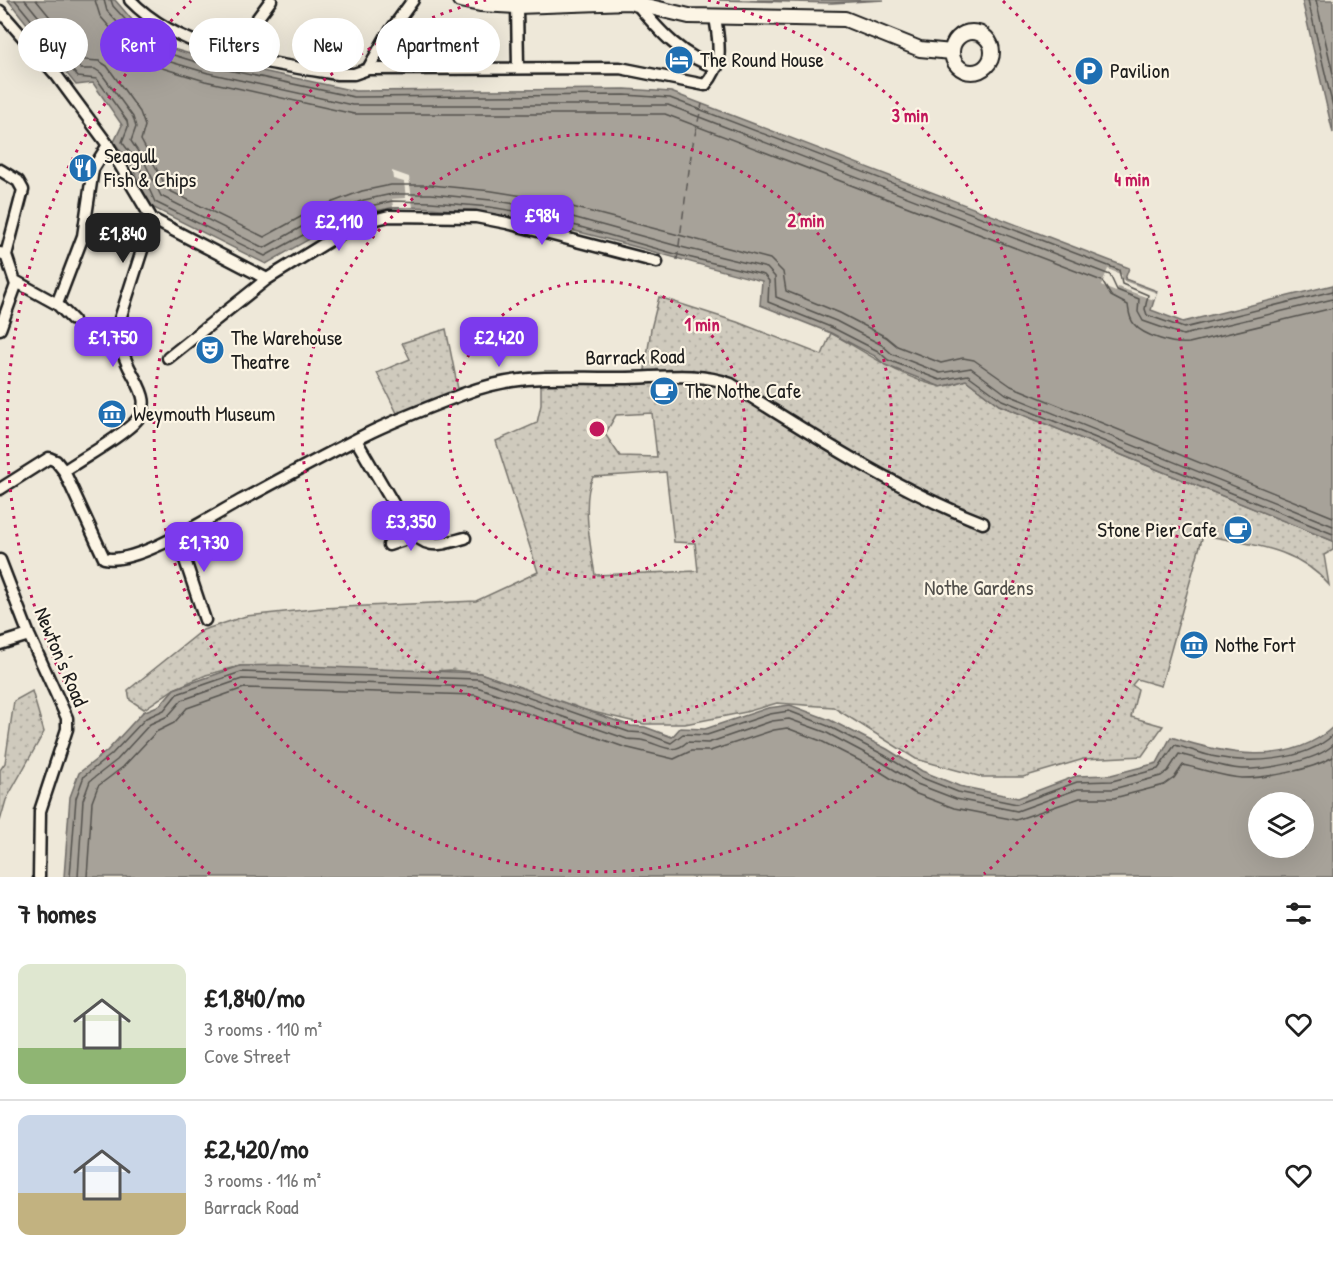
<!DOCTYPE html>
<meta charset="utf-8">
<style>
body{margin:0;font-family:"Patrick Hand",sans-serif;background:#f6f6f6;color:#222;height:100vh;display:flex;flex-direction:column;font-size:22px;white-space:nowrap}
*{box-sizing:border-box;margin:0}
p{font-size:20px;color:#767676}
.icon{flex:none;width:33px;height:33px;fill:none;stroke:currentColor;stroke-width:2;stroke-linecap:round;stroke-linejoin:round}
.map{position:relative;height:877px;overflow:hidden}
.drawer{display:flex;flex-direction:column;background:#fff;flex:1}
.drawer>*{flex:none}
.banner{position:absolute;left:18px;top:18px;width:600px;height:54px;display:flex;gap:12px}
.fabs{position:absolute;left:1248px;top:792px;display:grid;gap:12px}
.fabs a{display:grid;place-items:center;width:66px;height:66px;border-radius:50%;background:#fff;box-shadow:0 6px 24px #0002;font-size:30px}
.price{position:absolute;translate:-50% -51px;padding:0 14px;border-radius:12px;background:#7c3aed;color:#fff;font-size:20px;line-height:39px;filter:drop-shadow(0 2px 3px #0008)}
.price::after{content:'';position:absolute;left:50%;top:36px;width:18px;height:14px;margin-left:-9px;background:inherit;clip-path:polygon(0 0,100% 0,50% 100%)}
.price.selected{background:#222;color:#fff}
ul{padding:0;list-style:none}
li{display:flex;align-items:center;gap:18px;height:150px;padding:0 18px}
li+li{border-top:2px solid #e0e0e0}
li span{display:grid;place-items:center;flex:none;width:168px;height:120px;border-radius:12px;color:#555}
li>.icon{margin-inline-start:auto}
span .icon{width:72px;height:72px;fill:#fffc;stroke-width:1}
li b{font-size:26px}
h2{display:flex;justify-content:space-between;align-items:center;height:72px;padding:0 18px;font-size:26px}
.pill{padding:0 21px;border-radius:27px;background:#fff;box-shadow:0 6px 24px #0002;font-size:21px;line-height:54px}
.pill.selected{background:#7c3aed;color:#fff}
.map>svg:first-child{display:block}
.grass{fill:url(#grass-dots);stroke:#76736c;stroke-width:1.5;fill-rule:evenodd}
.water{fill:#a7a299;stroke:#6f6c67;stroke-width:1.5;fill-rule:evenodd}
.pier{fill:#eee8d9}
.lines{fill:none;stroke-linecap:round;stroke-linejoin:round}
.shore{stroke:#54524e;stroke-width:1.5}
.ferry{stroke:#5b5854;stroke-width:1.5;stroke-dasharray:8 6;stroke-linecap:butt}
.minor-casing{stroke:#1c1c1c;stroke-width:15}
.tertiary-casing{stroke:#1c1c1c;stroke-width:18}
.minor{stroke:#fcf5e5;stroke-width:10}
.tertiary{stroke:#fcf5e5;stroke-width:14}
.ring{fill:none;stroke:#c2185b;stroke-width:3;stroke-dasharray:3 6}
.labels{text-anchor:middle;stroke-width:4.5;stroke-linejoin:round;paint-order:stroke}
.poi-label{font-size:21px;fill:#1c1c1c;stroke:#fcf5e5;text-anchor:start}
.street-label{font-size:21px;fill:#1c1c1c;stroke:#fcf5e5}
.park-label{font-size:21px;fill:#52504c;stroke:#fcf5e5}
.centre{fill:#c2185b;stroke:#fcf5e5;stroke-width:3}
.ring-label{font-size:18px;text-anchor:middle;font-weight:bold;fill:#c2185b;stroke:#fcf5e5;stroke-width:4.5;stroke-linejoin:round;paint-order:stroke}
</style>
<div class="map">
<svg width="1333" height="877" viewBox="0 0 1333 877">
<defs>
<pattern id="grass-dots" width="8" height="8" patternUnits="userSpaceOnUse" patternTransform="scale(1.5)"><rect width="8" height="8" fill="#cfcabd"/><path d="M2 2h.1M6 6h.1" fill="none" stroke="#b1ada2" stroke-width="1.8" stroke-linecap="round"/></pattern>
</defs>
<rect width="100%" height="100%" fill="#eee8d9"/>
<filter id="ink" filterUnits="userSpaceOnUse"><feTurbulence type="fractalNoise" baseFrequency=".0167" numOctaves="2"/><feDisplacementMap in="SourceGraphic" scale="12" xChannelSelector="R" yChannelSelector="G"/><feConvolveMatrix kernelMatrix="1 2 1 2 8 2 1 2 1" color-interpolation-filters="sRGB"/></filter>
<g filter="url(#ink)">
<path class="grass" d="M659,297l78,25 85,33 9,-22c32,17 73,47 108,53 7,2 19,-4 27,-6l33,25 334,136v9l-9,5 5,30c-33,-39 -79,-40 -126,-50l-42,151 -24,-7 -5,6 6,4 -7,28 32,9 -21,30 -58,3 -61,18h-41l-66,-18 -83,-52 -56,-4 -31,9 -61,12h-41l-68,-16 -96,-35 -30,-3 -29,2 -181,-6 -34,9 -32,14 -30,20 -14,-9 -2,-10 75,-60 43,-14 76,-8 154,-7 62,-29 -42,-131 41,-18 4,-18v-23l102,1 8,-54zM652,413l5,44 -37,-1 -15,-22 11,-19zM666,472l8,70 21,1 3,28 -103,4c-4,-26 -14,-75 -2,-98z
M446,329l12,60 -60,26 -21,-42 33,-14 -8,-16z
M32,691l12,41 -38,68 -6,21v-51l5,-7 9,-62z"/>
<path class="water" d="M8,0h107l37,43 59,17 144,31 270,-2 46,3 458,176 -4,11 32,12 -6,19 32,12 150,-37v256l-334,-136 -33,-25 -25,7 -56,-22 -10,-9 -44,-23 -71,-28 2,-24c-102,-25 -204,-62 -309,-71 -20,-2 -44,-5 -63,-2 -46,8 -84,33 -124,56l-116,-58 -19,-41 -17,-23 8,-17 -29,-42 -17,2z
M719,0h165l-52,3z
M1302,0h31v133z
M278,665l202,8 151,53 14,1 27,10 8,-9 25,1 63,-21 22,-3 40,15 57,29 35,22 37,15 59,12 58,-22 35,-1 46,-12 14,-26c52,17 117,31 162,-10v150h-1269l6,-80 9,-24 28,-22 36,-39 17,-7 14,-16 66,-23zM1258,802h46v46h-46z"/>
<path class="pier" d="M392,171l17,6 4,30h-20l-1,-8 14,-1 -2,-16 -11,-3z
M1108,269l14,6 -1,5 36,13 -3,7 -36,-13 -2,5 -15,-6z"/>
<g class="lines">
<path class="shore" d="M15,0l63,77 19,2 30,42 1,6 -6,15 15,20 18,40 110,54 60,-33 41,-16 26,-6 39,1 59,5 48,8 141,40 85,20 5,6 -1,21 65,26 45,23 10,9 52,20 28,-5 34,25 331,134
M25,0l56,69h14l6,4 32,44 3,10 -5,14 12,18 18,37 103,52 57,-32 43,-16 28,-6h39l60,6 49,8 141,39 86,21 8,9 1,20 60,24 46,24 10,9 48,19 31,-5 35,26 327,132
M36,0l49,60 14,1 8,5 33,46 5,14 -4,14 27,50 96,47 53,-29 45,-17 29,-6h40l61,6 50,8 228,60 13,13 3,19 54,22 46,24 11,9 44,17 22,-5 11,2 37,26 322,131
M95,0l5,16 39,45 66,20 149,33h311l437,167 9,15 17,9c1,6 1,13 6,19 9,12 41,21 55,19l144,-35
M104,0l3,11 40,44 61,18 144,32h316l442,170 7,15 22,9 -1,13 5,9 40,14 150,-36
M111,0l2,6 38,42 58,18 145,31 271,-2 45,3 449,172 3,14 26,11 -3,14 2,6 37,13 149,-37
M1308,0l25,107
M1316,0l17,74
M70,877l6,-79 8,-22 27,-21 35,-37 18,-8 13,-16 64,-22 237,7 151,53 15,1 27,10 12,-9 24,1 63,-21 19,-3 39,15 56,29 36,22 38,15 59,12 60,-22 35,-1 46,-12 17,-24c12,3 24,8 36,11 37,8 93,6 122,-21
M78,877l5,-77 7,-19 27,-21 33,-36 18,-8 14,-16 60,-21 235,8 150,52c5,1 10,0 14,1 18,3 30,17 46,2l21,1 64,-22 17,-2 36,13 55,29 37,23 39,15 61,12 61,-22h35l48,-13 7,-5 11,-17c21,5 42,14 64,15 24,0 72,-7 90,-24
M87,877l5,-75 6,-16 25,-19 33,-35 18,-9 13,-15 57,-20 231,7 149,52 50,12 17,-8h19l64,-21 13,-2 34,13 55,28 38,24 40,15 62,12 64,-22h34l50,-13 10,-7 9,-13c20,4 39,12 59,13 26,0 69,-8 91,-21"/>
<path class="ferry" d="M677,260l15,-112 10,-44"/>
<g class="minor-casing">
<path id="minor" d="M130,0c51,53 138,63 207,74h17l14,-5 252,-1 85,17c19,-20 14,-43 10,-68
M637,4c22,27 46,54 80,63
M517,6l1,62
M0,11l57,65 51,69 44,74 115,60
M232,53l39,-53
M368,69l18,-32 27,-37
M0,170l18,11 5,9 -17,65
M15,281l42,23 16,16
M57,304l26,-68 10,-67 15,-24
M0,329l16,-44 -10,-30 -6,-2
M168,358l99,-79 78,-48 20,-9 24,-6 87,1 31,6 150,39
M356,440l51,87c20,24 31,18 58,11
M64,471c22,-15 49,-29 69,-47 23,-21 3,-40 -6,-61 -7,-15 -10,-28 -7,-44l32,-100
M0,489l49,-31 7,3 8,10 40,87c32,8 106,-41 136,-57 41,-22 83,-45 125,-66 32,-16 67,-29 101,-42 56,-21 100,-14 157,-15 36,0 74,-7 108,6 81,51 162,104 252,139
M177,536l28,84
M389,545l21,-7 2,-5
M0,560l29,75 38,83v11l-27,82 -1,66
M0,644l29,-9"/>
</g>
<g class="tertiary-casing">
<path id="tertiary" d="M460,0l20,4 37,2 112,-4 60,14 156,3 75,30 32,3
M952 52a20 20 0 1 1 40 0a20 20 0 1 1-40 0Z"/>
</g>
<use href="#minor" class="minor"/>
<use href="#tertiary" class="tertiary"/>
</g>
</g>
<g class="ring">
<circle cx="597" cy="429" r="148"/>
<circle cx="597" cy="429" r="295"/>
<path d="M708 0A443 443 0 1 1 486 0"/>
<path d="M210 874A590 590 0 0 1 191 1M1003 1A590 590 0 0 1 984 874"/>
</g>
<defs>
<g id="hotel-disc" transform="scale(1.5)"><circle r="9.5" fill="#1f6fb2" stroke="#fcf5e5"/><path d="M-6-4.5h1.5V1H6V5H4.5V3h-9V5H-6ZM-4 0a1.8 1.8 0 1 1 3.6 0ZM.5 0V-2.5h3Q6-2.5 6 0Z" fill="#fff"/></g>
<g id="parking-disc" transform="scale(1.5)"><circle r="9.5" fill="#1f6fb2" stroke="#fcf5e5"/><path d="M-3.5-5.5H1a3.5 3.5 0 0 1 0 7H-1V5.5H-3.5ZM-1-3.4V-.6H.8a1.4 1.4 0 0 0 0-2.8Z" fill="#fff"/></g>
<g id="restaurant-disc" transform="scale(1.5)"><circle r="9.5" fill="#1f6fb2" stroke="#fcf5e5"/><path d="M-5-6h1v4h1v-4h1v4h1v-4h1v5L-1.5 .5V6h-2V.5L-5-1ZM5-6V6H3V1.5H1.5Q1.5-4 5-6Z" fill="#fff"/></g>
<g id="theatre-disc" transform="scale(1.5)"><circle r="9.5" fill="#1f6fb2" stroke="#fcf5e5"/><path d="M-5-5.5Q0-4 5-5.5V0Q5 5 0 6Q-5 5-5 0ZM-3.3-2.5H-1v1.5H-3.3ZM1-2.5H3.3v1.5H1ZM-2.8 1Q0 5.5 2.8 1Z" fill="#fff"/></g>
<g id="cafe-disc" transform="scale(1.5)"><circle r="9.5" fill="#1f6fb2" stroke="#fcf5e5"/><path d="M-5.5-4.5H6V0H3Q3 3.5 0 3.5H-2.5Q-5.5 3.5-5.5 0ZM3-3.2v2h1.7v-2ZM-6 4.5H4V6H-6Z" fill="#fff"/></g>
<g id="museum-disc" transform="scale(1.5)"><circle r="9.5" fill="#1f6fb2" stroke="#fcf5e5"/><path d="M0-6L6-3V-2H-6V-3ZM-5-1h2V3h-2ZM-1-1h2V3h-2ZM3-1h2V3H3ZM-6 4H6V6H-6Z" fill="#fff"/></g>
</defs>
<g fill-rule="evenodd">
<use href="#hotel-disc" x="679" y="60"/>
<use href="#parking-disc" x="1089" y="71"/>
<use href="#restaurant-disc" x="83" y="168"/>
<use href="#theatre-disc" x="210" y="350"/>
<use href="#cafe-disc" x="664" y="391"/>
<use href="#museum-disc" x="112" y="414"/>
<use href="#cafe-disc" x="1238" y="530"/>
<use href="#museum-disc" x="1194" y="645"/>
</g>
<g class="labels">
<g class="poi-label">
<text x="700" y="67">The Round House</text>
<text x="1110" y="78">Pavilion</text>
<text x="104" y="163">Seagull<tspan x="104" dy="24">Fish &amp; Chips</tspan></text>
<text x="231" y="345">The Warehouse<tspan x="231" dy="24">Theatre</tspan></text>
<text x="685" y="398">The Nothe Cafe</text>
<text x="133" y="421">Weymouth Museum</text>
<text x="1217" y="537" text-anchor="end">Stone Pier Cafe</text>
<text x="1215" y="652">Nothe Fort</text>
</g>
<g class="street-label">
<text transform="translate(635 357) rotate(-1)" y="7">Barrack Road</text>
<text transform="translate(61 657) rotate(67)" y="7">Newton's Road</text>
</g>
<g class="park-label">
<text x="979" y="595">Nothe Gardens</text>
</g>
</g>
<circle cx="597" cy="429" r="9" class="centre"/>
<g class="ring-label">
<text x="910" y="122">3 min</text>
<text x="1132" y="186">4 min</text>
<text x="806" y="227">2 min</text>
<text x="702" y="331">1 min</text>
</g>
</svg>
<div class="fabs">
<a><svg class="icon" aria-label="layers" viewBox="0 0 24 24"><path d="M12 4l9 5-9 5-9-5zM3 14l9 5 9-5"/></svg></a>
</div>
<b class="price" style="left:542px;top:246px">£984</b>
<b class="price" style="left:339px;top:252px">£2,110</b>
<b class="price selected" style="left:123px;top:264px">£1,840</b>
<b class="price" style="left:113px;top:368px">£1,750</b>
<b class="price" style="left:499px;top:368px">£2,420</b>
<b class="price" style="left:411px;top:552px">£3,350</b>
<b class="price" style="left:204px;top:573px">£1,730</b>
<div class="banner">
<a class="pill">Buy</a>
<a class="pill selected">Rent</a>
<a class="pill">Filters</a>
<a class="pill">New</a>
<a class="pill">Apartment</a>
</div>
</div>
<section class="drawer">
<h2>7 homes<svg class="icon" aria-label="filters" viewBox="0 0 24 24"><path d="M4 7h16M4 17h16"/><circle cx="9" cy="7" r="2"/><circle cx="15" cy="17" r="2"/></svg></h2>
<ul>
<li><span style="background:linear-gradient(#dfe7d0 70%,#8fb573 0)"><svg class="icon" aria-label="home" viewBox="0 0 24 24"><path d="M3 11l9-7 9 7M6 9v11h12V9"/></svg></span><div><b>£1,840/mo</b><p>3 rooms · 110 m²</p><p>Cove Street</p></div><svg class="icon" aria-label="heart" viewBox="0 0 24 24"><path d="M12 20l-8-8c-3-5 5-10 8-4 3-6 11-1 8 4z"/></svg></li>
<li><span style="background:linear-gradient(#c9d6e8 65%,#c2b280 0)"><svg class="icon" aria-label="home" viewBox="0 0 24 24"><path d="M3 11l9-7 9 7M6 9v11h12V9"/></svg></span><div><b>£2,420/mo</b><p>3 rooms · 116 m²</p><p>Barrack Road</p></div><svg class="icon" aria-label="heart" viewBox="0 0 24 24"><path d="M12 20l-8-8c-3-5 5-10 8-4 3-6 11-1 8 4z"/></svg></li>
</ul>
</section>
